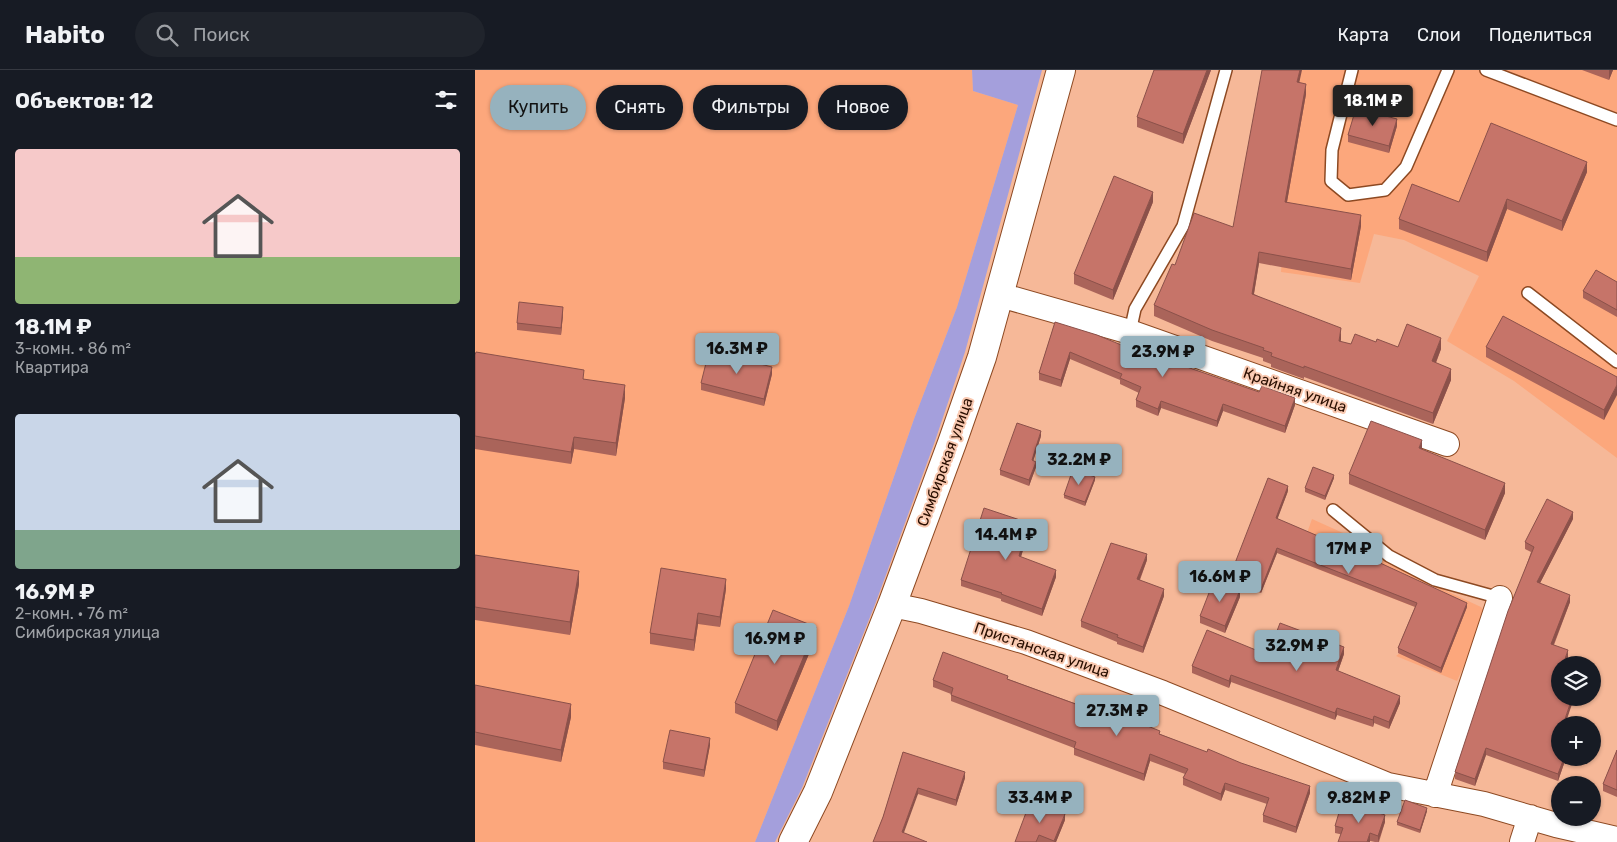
<!DOCTYPE html>
<html lang="ru">
<meta charset="utf-8">
<style>
body{margin:0;font-family:Rubik,sans-serif;background:#20242c;color:#f1f3f6;height:100vh;display:flex;flex-direction:column;font-size:19px;white-space:nowrap}
*{box-sizing:border-box;margin:0}
p{font-size:16px;color:#9ea1a6}
.icon{flex:none;width:28px;height:28px;fill:none;stroke:currentColor;stroke-width:2;stroke-linecap:round;stroke-linejoin:round}
.map{position:relative;flex:1;overflow:hidden}
.drawer{display:flex;flex-direction:column;background:#171b24;width:475px}
.drawer>*{flex:none}
.top-card{position:absolute;left:15px;top:15px;width:475px;height:45px;display:flex;gap:10px}
.controls{position:absolute;left:1076px;top:586px;display:grid;gap:10px}
.controls a{display:grid;place-items:center;width:50px;height:50px;border-radius:50%;background:#171b24;box-shadow:0 1px 4px #0004;font-size:25px}
.price{position:absolute;translate:-50% -42px;padding:0 11px;border-radius:5px;background:#96b2be;color:#111;font-size:16px;line-height:32px;filter:drop-shadow(0 1px 2px #0008)}
.price::after{content:'';position:absolute;left:50%;top:30px;width:15px;height:11px;margin-left:-8px;background:inherit;clip-path:polygon(0 0,100% 0,50% 100%)}
.price.on{background:#222;color:#fff}
ul{padding:0;list-style:none}
li{display:grid;align-content:center;gap:10px;height:265px;padding:0 15px}
li span{display:grid;place-items:center;height:155px;border-radius:5px;color:#555}
li>.icon{margin-inline-start:auto}
span .icon{width:90px;height:90px;fill:#fffc;stroke-width:1}
li b{font-size:21px}
h2{display:flex;justify-content:space-between;align-items:center;height:60px;padding:0 15px;font-size:21px}
.pill{padding:0 18px;border-radius:22px;background:#171b24;box-shadow:0 1px 4px #0004;font-size:18px;line-height:45px}
.pill.on{background:#96b2be;color:#111}
header{display:flex;align-items:center;gap:30px;box-sizing:border-box;height:70px;padding:0 25px;background:#171b24;border-bottom:1px solid #363941}
header strong{font-size:24px}
nav{display:flex;gap:28px;margin-inline-start:auto;font-size:18px}
.search{width:350px;height:45px;background:#20242c;display:flex;align-items:center;gap:12px;box-sizing:border-box;padding:0 18px;border-radius:28px;color:#9ea1a6;font-size:19px}
main{display:flex;flex:1;min-height:0}
.map>svg:first-child{display:block}
.built{fill:#fca77c}
.green{fill:#a49fdc}
.lines{fill:none;stroke-linecap:round;stroke-linejoin:round}
.lane-casing{stroke:#8d4922;stroke-width:14}
.street-casing{stroke:#8d4922;stroke-width:26}
.primary-casing{stroke:#8d4922;stroke-width:30}
.lane{stroke:#fff;stroke-width:11}
.street{stroke:#fff;stroke-width:24}
.primary{stroke:#fff;stroke-width:28}
.wall{fill:#aa645a}
.shaded-wall{fill:#8b514a}
.building{fill:#c67469;stroke:#8b514a}
.labels{text-anchor:middle;stroke-width:4;stroke-linejoin:round;paint-order:stroke}
.street-label{font-size:15px;fill:#290e01;stroke:#f9c9b1}
</style>
<header>
<strong>Habito</strong>
<div class="search"><svg class="icon" aria-label="search" viewBox="0 0 24 24"><circle cx="10" cy="10" r="6"/><path d="M15 15l6 6"/></svg>Поиск</div>
<nav><a>Карта</a><a>Слои</a><a>Поделиться</a></nav>
</header>
<main>
<section class="drawer">
<h2>Объектов: 12<svg class="icon" aria-label="filters" viewBox="0 0 24 24"><path d="M4 7h16M4 17h16"/><circle cx="9" cy="7" r="2"/><circle cx="15" cy="17" r="2"/></svg></h2>
<ul>
<li><span style="background:linear-gradient(#f6c9c9 70%,#8fb573 0)"><svg class="icon" aria-label="home" viewBox="0 0 24 24"><path d="M3 11l9-7 9 7M6 9v11h12V9"/></svg></span><div><b>18.1M ₽</b><p>3-комн. · 86 m²</p><p>Квартира</p></div></li>
<li><span style="background:linear-gradient(#c9d6e8 75%,#7fa58c 0)"><svg class="icon" aria-label="home" viewBox="0 0 24 24"><path d="M3 11l9-7 9 7M6 9v11h12V9"/></svg></span><div><b>16.9M ₽</b><p>2-комн. · 76 m²</p><p>Симбирская улица</p></div></li>
</ul>
</section>
<div class="map">
<svg width="1142" height="772" viewBox="0 0 1142 772">
<rect width="100%" height="100%" fill="#f6b898"/>
<path class="built" d="M0,0h497l1,21 45,14 -61,202 -43,112 -65,187 -94,236h-280z
M789,0h353v388l-103,-77 -67,-40 32,-65 -75,-36 -30,-6 -14,49 -79,-11 4,-50z
M837,449l60,27 14,17 95,44 6,7 -30,67 -61,-25 47,-38 -146,-57z"/>
<path class="green" d="M497,0h70l-77,282 -31,92 -58,158 -74,186 -27,54h-20l94,-236 65,-187 43,-112 61,-202 -45,-14z"/>
<g class="lines">
<g class="lane-casing">
<path id="lane" d="M877,0l-20,80 -1,31 17,14 37,-5 21,-23 42,-97
M1011,0l131,50
M1053,223l89,69
M655,262l5,-23 48,-83 43,-156
M858,440l56,46 46,24 65,18"/>
</g>
<g class="street-casing">
<path id="street" d="M525,225l130,37 317,112
M417,535l29,6 105,31 137,51 225,92 96,19 72,21 61,14
M960,725l65,-197
M1047,772l8,-25"/>
</g>
<g class="primary-casing">
<path id="primary" d="M318,772l25,-50 74,-187 60,-162 30,-86 79,-287"/>
</g>
<use href="#lane" class="lane"/>
<use href="#street" class="street"/>
<use href="#primary" class="primary"/>
</g>
<path class="wall" d="M736,0l-28,74 -46,-17v-10z
M1107,0h31l-4,10z
M824,12l7,12 -19,108 74,24 -10,54 -92,-17 -5,31 87,45 -1,3 11,2 25,-2 22,5 43,2 -5,14 15,17 -18,44 -129,-47v2l-33,-12v-3l-8,-3v-3l-51,-17 -58,-25v-11l21,-40 58,-38z
M922,56l-8,27 -41,-11v-7z
M1112,102l-25,59 -55,-22 -20,53 -88,-33v-10l60,-17z
M678,132l-40,98 -39,-16v-10z
M1142,212v35l-34,-19v-7z
M88,244l-2,21 -44,-5v-7z
M580,252l98,36 28,7 114,40 -10,28 -62,-22 -6,16 -56,-19 -3,8 -22,-9v-7l3,-7 -19,-9v-4l-50,-21 -9,28 -22,-7v-7z
M1011,277l131,30 -13,43 -118,-63z
M0,285l109,24 41,19 -9,58 -42,-7 -3,15 -96,-15z
M297,304l-8,32 -63,-16v-7z
M566,366l-8,25 3,6 -7,19 -29,-11v-5z
M874,404l156,19 -20,47 -136,-56z
M859,408l-9,22 -20,-8v-4z
M620,410l-10,26 -21,-8v-3z
M813,421l-11,28 69,29 23,4 -2,5 100,50 -26,66 -43,-20v-5l17,-41 -138,-54 -16,40 -31,-12v-5z
M1098,449l-33,64 30,19 -16,43 14,12 -8,8v93h6l-8,23 -72,-26 -11,31 -20,-7v-7l76,-220 -6,-3v-7z
M554,460l-8,27 35,20 -14,39 -41,-15v-2l-40,-13v-6z
M0,485l104,29 -9,51 -95,-15z
M672,490l-7,20 24,16 -21,57 -26,-9v-2l-36,-15v-6z
M251,519l-6,38 -22,-3 -4,27 -44,-7v-11z
M765,527l-15,36 -25,-10v-7z
M341,567l-39,94 -42,-18v-10z
M869,584l-6,17 62,32 -11,26 -15,-6 -1,4 -36,-12 -2,5 -104,-38 -2,6 -37,-15v-7l76,-11z
M533,609l152,55 150,59 -14,40 -33,-11v-7l4,-11 -42,-14 -4,11 -38,-16v-7l2,-4 -35,-13 -6,20 -70,-26v-7l-123,-47v-7l-18,-7v-7z
M0,615l96,32 -10,45 -86,-17z
M235,675l-6,32 -41,-8v-7z
M1142,680v47l-14,-6v-7z
M428,682l62,26 -9,28 -38,-12 -45,48 10,-25z
M952,741l-7,22 -23,-8v-3z
M590,750l-9,22h-41z
M910,752l-6,20h-4l-40,-9v-7z"/>
<path class="shaded-wall" d="M732,0h4l-28,74v-10z
M825,0h2l-5,23v-11z
M1134,0h4l-4,10z
M831,14v10l-21,119v-11z
M922,49v7l-8,27v-7z
M1112,92v10l-25,59v-10z
M678,122v10l-40,98v-10z
M1032,129v10l-20,53v-10z
M886,145v11l-10,54v-11z
M784,182v11l-7,42v-11z
M88,237v7l-2,21v-7z
M866,258v11l-2,13v-11z
M966,268v11l-9,23v-11z
M595,282v7l-9,28v-7z
M297,297v7l-8,32v-7z
M976,299v11l-18,44v-11z
M150,315v13l-9,58v-13z
M1142,315v10l-13,25v-10z
M820,328v7l-10,28v-7z
M686,331v7l-3,8v-7z
M748,334v7l-6,16v-6z
M566,361v5l-9,29v-5z
M99,367v12l-3,15v-12z
M947,370v10l-3,-2z
M561,392v5l-7,19v-6z
M859,405v3l-9,22v-4z
M620,407v3l-10,26v-4z
M1030,413v10l-20,47v-10z
M813,416v5l-12,32v-5z
M1098,442v7l-36,70v-7z
M554,453v7l-10,33v-7z
M802,478v5l-16,40v-4z
M894,478v4l-4,9v-5z
M672,484v6l-10,26v-7z
M581,500v7l-14,39v-7z
M104,501v13l-9,51v-13z
M251,509v10l-6,38v-10z
M689,519v7l-21,57v-6z
M765,520v7l-15,36v-7z
M1095,525v7l-19,49v-7z
M992,533v4l-26,66v-5z
M223,543v11l-4,27v-11z
M341,557v10l-39,94v-10z
M869,577v7l-8,23v-7z
M1093,580v7l-2,8h-3z
M756,605v7l-2,6v-7z
M925,626v7l-11,26v-7z
M1097,628h2l-9,27h-2z
M96,634v13l-10,45v-12z
M862,638v7l-2,5v-7z
M899,646v7l-1,4v-7z
M235,668v7l-6,32v-7z
M1011,678v7l-11,31v-7z
M675,684v7l-6,20v-7z
M1089,688h2l-8,23v-7z
M490,702v6l-9,28v-6z
M750,713v7l-4,11v-7z
M835,716v7l-14,40v-6z
M443,718v6l-16,44v-6z
M952,738v3l-7,22v-3z
M590,744v6l-9,22h-2z
M910,745v7l-7,20v-6z
M895,763v9h-3z"/>
<path class="building" d="M679,0h53l-24,64 -46,-17z
M787,0h38l-3,12 9,2 -21,118 76,13 -10,54 -92,-17 -7,42 89,34 -2,13 12,3 4,-10 21,8 1,-3 21,8 9,-23 34,14 -9,23 19,8 -18,44 -129,-47v2l-33,-12 1,-3 -9,-3 1,-2 -52,-18 -58,-25 18,-41 3,1 19,-52 39,14z
M881,38l41,11 -8,27 -41,-11z
M1016,53l96,39 -25,59 -55,-22 -20,53 -88,-33 13,-35 47,18z
M639,106l39,16 -40,98 -39,-16z
M1121,200l21,12v28l-34,-19z
M44,232l44,5 -2,21 -44,-5z
M1028,246l114,61v8l-13,25 -118,-63z
M580,252l42,13 56,23 2,-5 26,10v2l78,27 3,-6 33,12 -10,28 -62,-22 -6,17 -56,-20 -3,8 -22,-9 5,-13 -21,-9 2,-4 -52,-22 -9,28 -22,-7z
M234,281l63,16 -8,32 -63,-16z
M1,282l108,18 -1,9 42,6 -9,58 -42,-6 -3,15 -96,-16v-81z
M896,351l51,19 -3,8 86,35 -20,47 -136,-56z
M542,353l24,8 -9,29 4,2 -7,18 -29,-10z
M838,397l21,8 -9,21 -20,-8z
M598,399l22,8 -10,25 -21,-7z
M793,408l20,8 -12,32 70,30 3,-8 20,8 -4,8 102,47 -26,65 -43,-20 19,-45 -140,-55 -16,41 -31,-13z
M1072,429l26,13 -36,70 33,13 -19,49 17,6 -5,15h-3v33h12l-9,27h-3v33h4l-6,16 -72,-26 -11,31 -20,-7 53,-161 26,-64 -9,-5z
M509,438l45,15 -10,33 37,14 -14,39 -41,-15 1,-1 -41,-13z
M636,473l36,11 -10,25 27,10 -21,58 -26,-10 1,-2 -37,-14z
M0,485l104,16 -9,51 -95,-15z
M186,498l65,11 -6,38 -22,-4 -4,27 -44,-7z
M739,510l26,10 -15,36 -25,-10z
M298,540l43,17 -39,94 -42,-18z
M805,553l64,24 -8,23 64,26 -11,26 -15,-6 -1,4 -36,-12 -2,5 -104,-38 -2,6 -37,-15 15,-36 61,25z
M468,582l65,24 -1,3 85,31 1,-3 41,16 1,-2 25,10 -1,3 48,18 1,-3 33,14 69,23 -14,41 -33,-12 6,-17 -44,-15 -4,11 -38,-16 5,-9 -38,-15 -6,20 -70,-26 2,-6 -125,-47 2,-7 -20,-8z
M0,615l96,19 -10,46 -86,-18z
M195,660l40,8 -6,32 -41,-8z
M1142,680v40l-14,-6z
M428,682l62,20 -9,28 -38,-12 -16,44 25,10h-54l10,-25z
M930,730l22,8 -7,22 -23,-8z
M555,732l35,12 -11,27 -15,-6 -3,7h-21z
M879,735l31,10 -7,21 -8,-3 -3,9h-29l5,-14 -8,-2 6,-20 12,4z"/>
<g class="labels">
<g class="street-label">
<text transform="translate(820 320) rotate(19)" y="5">Крайняя улица</text>
<text transform="translate(470 392) rotate(-70)" y="5">Симбирская улица</text>
<text transform="translate(567 580) rotate(19)" y="5">Пристанская улица</text>
</g>
</g>
</svg>
<div class="controls">
<a><svg class="icon" aria-label="layers" viewBox="0 0 24 24"><path d="M12 4l9 5-9 5-9-5zM3 14l9 5 9-5"/></svg></a>
<a>+</a>
<a>−</a>
</div>
<b class="price on" style="left:898px;top:57px">18.1M ₽</b>
<b class="price" style="left:262px;top:305px">16.3M ₽</b>
<b class="price" style="left:688px;top:308px">23.9M ₽</b>
<b class="price" style="left:604px;top:416px">32.2M ₽</b>
<b class="price" style="left:531px;top:491px">14.4M ₽</b>
<b class="price" style="left:874px;top:505px">17M ₽</b>
<b class="price" style="left:745px;top:533px">16.6M ₽</b>
<b class="price" style="left:300px;top:595px">16.9M ₽</b>
<b class="price" style="left:822px;top:602px">32.9M ₽</b>
<b class="price" style="left:642px;top:667px">27.3M ₽</b>
<b class="price" style="left:565px;top:754px">33.4M ₽</b>
<b class="price" style="left:884px;top:754px">9.82M ₽</b>
<div class="top-card">
<a class="pill on">Купить</a>
<a class="pill">Снять</a>
<a class="pill">Фильтры</a>
<a class="pill">Новое</a>
</div>
</div>
</main>
